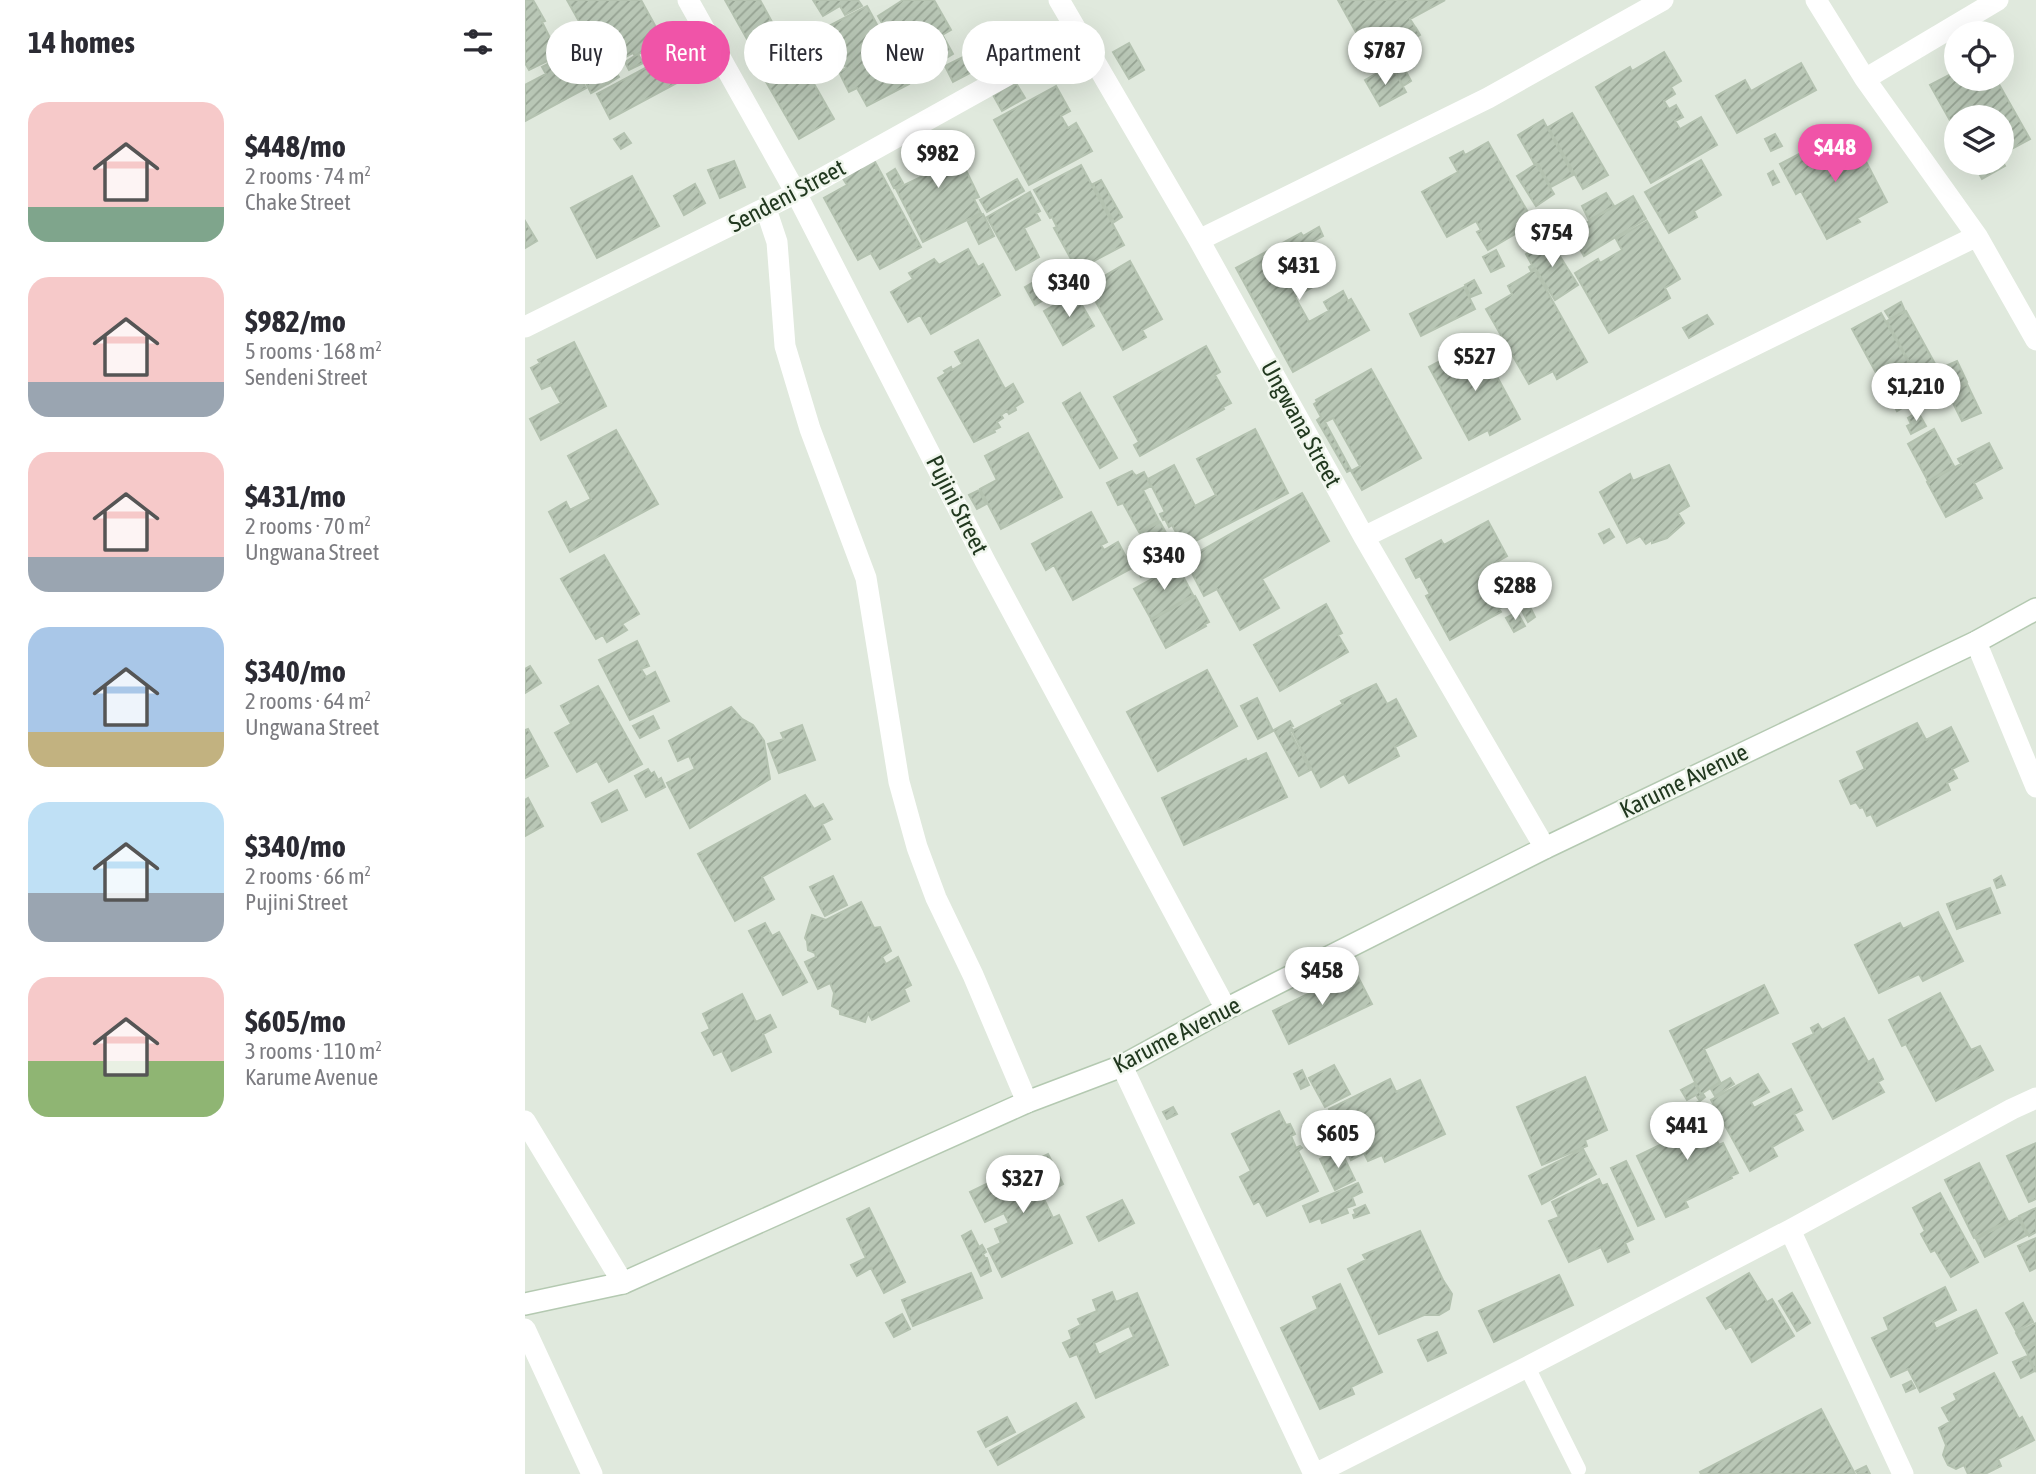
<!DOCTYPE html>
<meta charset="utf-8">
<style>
body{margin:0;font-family:"Asap Condensed",sans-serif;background:#f2f2f3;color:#2b2b33;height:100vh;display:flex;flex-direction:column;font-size:26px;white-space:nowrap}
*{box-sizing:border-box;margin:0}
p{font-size:23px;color:#7c7c81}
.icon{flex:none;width:38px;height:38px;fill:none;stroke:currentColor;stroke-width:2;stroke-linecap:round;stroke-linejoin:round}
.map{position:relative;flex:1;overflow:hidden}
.panel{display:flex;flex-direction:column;background:#fff;width:525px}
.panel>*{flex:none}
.banner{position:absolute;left:21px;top:21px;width:665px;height:63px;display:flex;gap:14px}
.tools{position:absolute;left:1419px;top:21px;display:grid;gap:14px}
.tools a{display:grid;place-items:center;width:70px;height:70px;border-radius:50%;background:#fff;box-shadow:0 7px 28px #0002;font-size:35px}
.price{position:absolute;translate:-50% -60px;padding:0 16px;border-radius:24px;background:#fff;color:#222;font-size:23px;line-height:46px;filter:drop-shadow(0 2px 4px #0008)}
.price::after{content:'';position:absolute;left:50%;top:42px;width:21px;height:16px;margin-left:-10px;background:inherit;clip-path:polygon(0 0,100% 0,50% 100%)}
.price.active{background:#f054a8;color:#fff}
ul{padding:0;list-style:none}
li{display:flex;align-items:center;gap:21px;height:175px;padding:0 28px}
li span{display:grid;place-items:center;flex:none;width:196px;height:140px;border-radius:21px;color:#555}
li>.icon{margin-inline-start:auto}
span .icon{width:84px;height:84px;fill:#fffc;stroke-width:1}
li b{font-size:30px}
h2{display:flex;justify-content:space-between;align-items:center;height:84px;padding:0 28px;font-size:30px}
.chip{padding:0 24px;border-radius:32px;background:#fff;box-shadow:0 7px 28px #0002;font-size:24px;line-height:63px}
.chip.active{background:#f054a8;color:#fff}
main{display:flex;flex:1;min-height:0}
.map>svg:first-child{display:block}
.building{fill:url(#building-hatch);stroke:#b4c2b0;stroke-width:2;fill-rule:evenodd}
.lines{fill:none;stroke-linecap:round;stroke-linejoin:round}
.secondary-casing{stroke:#b4c9b1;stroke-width:24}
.service{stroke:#fff;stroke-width:16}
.minor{stroke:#fff;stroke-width:21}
.secondary{stroke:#fff;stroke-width:21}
.labels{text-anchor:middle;stroke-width:5;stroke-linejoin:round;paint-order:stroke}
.street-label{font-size:24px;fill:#21381f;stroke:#f0f6ed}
</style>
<main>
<section class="panel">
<h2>14 homes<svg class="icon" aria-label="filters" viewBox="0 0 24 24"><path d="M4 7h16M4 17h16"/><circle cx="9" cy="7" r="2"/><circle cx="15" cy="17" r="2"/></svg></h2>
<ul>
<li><span style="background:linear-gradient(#f6c9c9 75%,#7fa58c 0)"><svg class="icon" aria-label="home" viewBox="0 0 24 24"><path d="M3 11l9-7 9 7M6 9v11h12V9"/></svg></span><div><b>$448/mo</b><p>2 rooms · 74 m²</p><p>Chake Street</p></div></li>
<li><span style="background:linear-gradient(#f6c9c9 75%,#9aa5b1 0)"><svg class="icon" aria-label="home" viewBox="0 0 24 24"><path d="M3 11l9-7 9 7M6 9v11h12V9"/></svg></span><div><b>$982/mo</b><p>5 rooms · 168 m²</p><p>Sendeni Street</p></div></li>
<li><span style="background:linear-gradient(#f6c9c9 75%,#9aa5b1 0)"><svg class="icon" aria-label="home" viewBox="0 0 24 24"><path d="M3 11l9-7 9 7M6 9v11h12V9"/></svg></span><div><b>$431/mo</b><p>2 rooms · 70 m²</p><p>Ungwana Street</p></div></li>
<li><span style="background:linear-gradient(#a9c7e8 75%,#c2b280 0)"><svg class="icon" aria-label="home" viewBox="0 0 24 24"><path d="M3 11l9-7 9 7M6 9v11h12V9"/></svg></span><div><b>$340/mo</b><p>2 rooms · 64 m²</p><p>Ungwana Street</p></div></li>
<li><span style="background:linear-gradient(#bfe0f5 65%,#9aa5b1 0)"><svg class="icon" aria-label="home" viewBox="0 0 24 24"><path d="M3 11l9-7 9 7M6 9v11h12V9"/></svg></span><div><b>$340/mo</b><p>2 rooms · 66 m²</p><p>Pujini Street</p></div></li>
<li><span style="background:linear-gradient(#f6c9c9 60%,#8fb573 0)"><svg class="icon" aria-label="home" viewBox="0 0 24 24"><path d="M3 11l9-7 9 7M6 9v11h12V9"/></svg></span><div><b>$605/mo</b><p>3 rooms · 110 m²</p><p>Karume Avenue</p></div></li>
</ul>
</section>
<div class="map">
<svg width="1511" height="1474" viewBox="0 0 1511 1474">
<defs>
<pattern id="building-hatch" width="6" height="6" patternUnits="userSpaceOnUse" patternTransform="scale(1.75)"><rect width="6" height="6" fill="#b9c7b6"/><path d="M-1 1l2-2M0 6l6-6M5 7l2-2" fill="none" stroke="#96a393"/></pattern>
</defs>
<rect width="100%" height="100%" fill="#e0e9dd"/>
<path class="building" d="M0,0h8l12,21 -3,1 9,18 3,-2 4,8 -2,1 3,7 -11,8 -1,-1 -18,9 -4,-7z
M42,0h74l22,40 -3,1 5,9 -4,2 -4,-8 -22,12 -2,-3 -9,5 -10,-19 -19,11z
M200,0h35l23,42 -26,15z
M288,0h45l4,6 -17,9 -5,-9 -17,10z
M409,0l17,30 -49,28 -24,-42 25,-16z
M813,0h107l-35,19 5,8 -29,16 -4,-8 -19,10z
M342,6l42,78 -42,22 -10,-18 -8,4 -10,-20 7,-4 -21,-40z
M488,23l10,13 -16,8 2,2 -7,5 -10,-12z
M891,28l4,7 -28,16 -4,-7z
M145,34l6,11 -10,5 -5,-8 3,-2 -1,-2z
M418,36l10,18 -36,22 -12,-19z
M264,40l45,79 -35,20 -45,-78z
M467,43l7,12 -13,7 -8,-12z
M604,43l15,27 -15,9 -16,-27z
M452,50l8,15 -32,17 -8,-16z
M1139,52l17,29 -10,6 4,7 -11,7 5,8 7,-4 7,12 -8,4 5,8 21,-12 16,28 -66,38 -55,-96 34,-20 2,4z
M42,54l19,34 -61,33v-36l21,-11 -4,-7z
M113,54l5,9 -14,7 -4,-8z
M146,54l13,25 -74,40 -13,-25z
M70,60l12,24 -16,9 -12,-24z
M1276,63l15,27 -79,43 -21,-37 29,-16 6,11z
M879,68l7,13 -8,5 -7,-13z
M89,69l5,8 -11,7 -6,-9z
M869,70l12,22 -26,14 -15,-26 14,-8 3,5z
M1430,72l2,7h2l3,6 12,-6h22l34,60 -28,15v-37h-45v16l-27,-48z
M491,83l9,15 -23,13 -9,-16z
M531,86l14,25 -9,5 7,12 8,-5 16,28 -63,34 -35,-65z
M1047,113l36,62 -25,14 -35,-62z
M1018,120l30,55 -22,12 -13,-23 -3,1 -17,-30z
M1318,131l11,23 6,-4 27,52 -30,16 3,4 -33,17 -26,-48 -5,3 -16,-30z
M414,132l19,37 6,-3 15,31 -5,2 7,14 -58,29 -27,-53 25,-12 -15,-29z
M99,133l7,10 -10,6 -7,-10z
M1250,134l7,12 -11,5 -6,-12z
M963,142l46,81 -46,27 -11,-18 4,-2 -5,-9 -29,16 -25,-45 36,-20 -8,-14 13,-7 2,4z
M349,160l47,87 -41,22 -9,-16 -13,7 -34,-62 23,-13 -5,-8z
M1176,160l20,35 -27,16 3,6 -28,16 -24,-41z
M209,161l11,26 -25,11 -12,-28z
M1477,161l3,5 -23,13 -9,-16h29z
M1011,164l18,30 -18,12 -19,-30z
M556,165l43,80 -47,25 -23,-42 3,-1 -5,-10 -2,1 -16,-28z
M370,169l8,14 -9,5 -7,-14z
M1248,171l6,11 -6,3 -5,-11z
M107,176l27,50 -62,32 -26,-50z
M492,179l7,12 -37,21 -7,-12z
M576,180l21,37 -8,5 -21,-38z
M170,184l10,19 -21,12 -10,-19z
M505,192l10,19 -4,2 4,7 -16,8 15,29 -23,13 -29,-53z
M1081,193l8,13 -25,14 -7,-14z
M1108,196l13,23 -62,37 -14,-24z
M458,214l11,22 -15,8 -11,-22z
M0,221l12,20 -12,7z
M1122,221l33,58 -15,9 5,10 -61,35 -34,-60 23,-14 2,4 22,-13 -6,-11z
M794,227l4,9 -15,8 19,35 -32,18 14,25 20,-11 -5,-9 19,-11 5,10 3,-2 18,31 -76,42 -57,-104 65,-35 2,3z
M1041,233l7,13 -14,8 -8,-14z
M1024,239l29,46 -23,15 -20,-32 -4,3 -2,-4 3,-2 -6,-11z
M443,249l10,18 5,-3 17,31 -69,39 -11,-19 -12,7 -17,-30 22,-13 -4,-6 25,-14 5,6z
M971,250l8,16 -13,6 -8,-15z
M605,261l32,58 -20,11 4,7 -23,13 -36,-64z
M1010,270l52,92 -30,17 -4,-8 -24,13 -43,-75 26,-15 -4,-8z
M524,273l10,18 -24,14 -10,-18z
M949,280l7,13 -10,4 -6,-12z
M939,287l11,22 -54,27 -11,-22z
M550,293l19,33 -31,19 -19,-34z
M1376,302l4,9 -15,8 -5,-8z
M1381,311l38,69 -19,11 -38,-70z
M1356,313l45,81 -6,3 2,4 -11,6 -2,-3 -12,7 -45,-82z
M1182,315l6,9 -24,14 -6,-10z
M453,340l27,49 8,-5 10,18 -8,5 1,3 -7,4 -2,-3 -6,4 2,3 -6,4 3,5 -6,3 1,2 -21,10 -36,-64 8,-5 -2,-2 7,-4 1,3 10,-6 -7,-12z
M49,342l32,64 -65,34 -11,-21 31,-16 -10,-18 -9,4 -11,-21 9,-5 -2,-3z
M681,346l14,26 -5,3 16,28 -8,4 1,2 -84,47 -6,-11 5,-3 -25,-45z
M956,347l39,72 -30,16 -2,-5 -19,10 -40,-73 28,-15 3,7z
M1432,361l10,21 -11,5 -1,-3 -4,2 -8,-19z
M846,369l50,89 -59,32 -11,-19 9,-5 -27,-48 -8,4 26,48 -4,2 -30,-52 4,-3 -7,-13 3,-2 -1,-2z
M1442,384l14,29 -19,8 -14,-28z
M555,393l37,65 -17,10 -37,-65z
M1393,412l8,14 -15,8 -4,-8 4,-2 -3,-6z
M730,429l33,64 -104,54 -12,-22 -3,2 -4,-8 -2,1 -3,-6 5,-2 -17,-33 26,-14 21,41 21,-11 -19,-36z
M1409,429l20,37 -26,15 -20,-37z
M91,430l42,74 -88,48 -21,-40 17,-10 4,8 21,-11 -23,-43z
M503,433l34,64 -61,32 -21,-40 17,-9 -12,-24z
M1464,443l13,25 -28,15 8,15 -36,19 -19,-35 34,-18 -3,-5z
M1144,465l20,41 -11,7 6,10 -17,15 -15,5v-3l-6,4 -6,-8 -13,7 -27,-51 30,-18 3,7z
M607,471l4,5 8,-4 7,14 -8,4 16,31 -20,11 -16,-29 -5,2 -11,-22z
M454,490l7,14 -9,5 -8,-14z
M777,493l27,48 -67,38 17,29 -39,22 -23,-41 -13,7 -19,-36z
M566,512l16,30 -6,3 3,5 14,-8 14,26 -59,32 -19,-35 -8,5 -14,-26z
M963,521l19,35 -12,7 20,37 -16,9 2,3 -51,28 -24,-44 4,-2 -10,-18 -4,2 -10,-19 35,-19 3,5z
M635,522l19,34 -38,21 -8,-14 18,-10 -11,-20z
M1084,529l5,8 -10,6 -5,-9z
M79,555l35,59 -17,10 5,6 -20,12 -4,-7 -7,4 -35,-60z
M652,565l16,30 -42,24 -17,-30z
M670,596l14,26 -4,2 1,2 -40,22 -15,-28z
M801,604l16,29 -4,2 10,17 -68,39 -26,-46z
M1005,607l5,10 -7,5 -6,-11z
M992,612l8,14 -11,6 -8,-14z
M112,641l12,25 -8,3 5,8 9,-5 14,29 -39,19 -31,-60z
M5,666l11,17 -16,10v-24z
M682,670l30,56 -79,45 -31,-59z
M851,684l11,20 9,-5 20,37 -21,11 4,9 -50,27 -5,-9 -23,13 -29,-56 51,-27 -2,-3z
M73,686l44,78 -33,18 -12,-21 -20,11 -22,-39 16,-9 -10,-18z
M732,698l16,33 -15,8 -17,-33z
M206,707l11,12 11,6 11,16 6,38 -80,49 -23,-45 28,-14 -6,-13 -11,5 -9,-20z
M128,716l6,12 -19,10 -7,-12z
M765,721l3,5 -2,1 2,3 -3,2 20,38 -11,6 -25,-46z
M1392,723l9,17 25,-13 17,34 -16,8 5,9 -10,5 3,7 -73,36 -6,-12 -4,2 -4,-9 -3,1 -4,-6 -5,2 -11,-23 25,-12 -8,-17z
M277,725l13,35 -36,13 -11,-29 16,-5 -3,-6z
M3,729l20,37 -23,12v-48z
M741,753l21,44 -103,48 -22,-47 84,-39 1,3z
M123,769l3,5 3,-2 4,8 3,-2 4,9 -19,10 -11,-21z
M92,790l10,20 -25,12 -10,-19z
M280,795l9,14 9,-5 9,15 -10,5 8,15 -68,38 12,22 -39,22 -37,-67z
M3,798l15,28 -18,10v-36z
M308,876l14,29 -22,11 -15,-29z
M1476,876l4,9 -8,3 -3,-8z
M1465,888l10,25 -43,16 -10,-25z
M336,902l13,26 6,-1 11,24 -9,6 4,7 12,-7 13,28 -7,4 5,12 -37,19 -4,-7 -3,9 -25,-8v-4l-8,-4 2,-13 -4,-10 -12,6 -13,-27 11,-5 -1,-4 -7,-3 -1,-9 -2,-3 7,-23 14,5z
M1413,912l25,49 -40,20 -4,-7 -40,19 -24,-48 45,-22 3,6z
M240,923l7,13 7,-4 28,50 -24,13 -34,-64z
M830,971l17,33 -83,40 -16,-33z
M1239,985l14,28 -74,36 16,33 -19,12 -31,-63z
M1415,993l31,57 9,-4 13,24 -57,31 -30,-57 -4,2 -13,-26z
M217,994l14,28 14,-7 6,12 -13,7 8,18 -39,19 -10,-20 -8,4 -12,-22 8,-4 -7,-15z
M1319,1018l24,44 5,-3 10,20 -5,3 6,10 -51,27 -40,-75 21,-10 -3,-6 7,-4 4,6z
M809,1065l16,29 -25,13 -16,-29z
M777,1070l7,15 -8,4 -7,-15z
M1233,1074l11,18 -18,10 3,6 37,-19 11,21 -8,4 9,16 -31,17 5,9 -27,15 -39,-71z
M1060,1077l22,53 -22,10 2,6 -45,19 -25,-58z
M1205,1078l4,6 -19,12 -4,-7z
M865,1079l6,13 24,-12 25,54 -60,28 -3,-7 -14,6 -4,-8 -13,7 -22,-51z
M1169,1083l7,12 2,-1 2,3 -5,4 -4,-6 -9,5 -6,-10z
M1173,1102l21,43 4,-2 15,30 -7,3 1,2 -47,23 3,6 -22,10 -29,-61 42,-20 -9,-20z
M648,1107l4,7 -10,5 -4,-7z
M754,1111l7,14 4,-1 5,10 -4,2 5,12 4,-2 2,2 -4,3 20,40 -51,25 -8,-15 -5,3 -14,-27 11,-6 -19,-37z
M1511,1143v56l-7,3 -22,-46z
M815,1149l15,31 -20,10 -15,-31z
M1058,1149l13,25 -54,30 -13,-28z
M523,1154l15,30 -21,11 11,23 6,-3 13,28 -70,34 -14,-28 13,-6 -6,-14 14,-6 -5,-10 -19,9 -15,-30z
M1101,1161l28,58 -16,7 -27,-58z
M1454,1163l29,58 -34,17 -29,-58z
M1074,1179l3,7 5,-2 26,55 -8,4 4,9 -21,10 -7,-15 -32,15 -20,-41 10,-4 -7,-15z
M833,1183l4,9 -10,5 3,8 -9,3 2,5 -26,10 -2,-5 -10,4 -7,-16z
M1415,1193l38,69 -27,15 -16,-27 -4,2 -10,-18 4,-3 -12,-23z
M597,1200l12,23 -35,18 -12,-24z
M840,1205l4,8 -15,5 -1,-3 3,-1 -2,-4z
M344,1208l36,74 -21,11 -13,-25 -14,8 -6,-11 15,-7 -19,-39z
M1511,1208v24l-7,4 -10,-20z
M1493,1217l9,18 -42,22 -9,-18z
M446,1231l8,16 3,-2 4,7 -3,2 2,4h2l4,13 -10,5 -19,-40z
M895,1231l23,49 9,14 -3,15 -10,6h-15l-45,19 -31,-65 18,-9 -3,-5z
M1511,1238v30l-6,3 -12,-25z
M446,1273l11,25 -69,28 -11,-26z
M1224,1273l18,29 5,-3 22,37 -42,26 -21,-36 -5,3 -19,-31z
M1034,1275l14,30 -79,37 -15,-31z
M815,1284l42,88 -31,15 3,7 -34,15 -39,-81 37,-19 -5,-12z
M1420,1287l11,23 -23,12 3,7 40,-19 21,43 -77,39 -12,-23 -17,8 -19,-39 17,-8 -5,-12z
M587,1292l4,10 21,-9 31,72 -72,33 -19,-44 -7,3 -7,-14 9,-4 -3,-8 12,-6 -3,-6 19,-8 -4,-11zM604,1326l5,11 -35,18 -5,-12z
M1267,1293l18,30 -13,8 -18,-30z
M1498,1303l10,19 -17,9 -10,-18z
M377,1314l8,15 -16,8 -8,-14z
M1511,1323v19l-12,6 -8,-15z
M912,1332l9,21 -18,8 -10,-21z
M1511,1344v28l-11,-23z
M1502,1356l8,15 -14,7 -8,-16z
M1469,1373l25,46 3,-2 12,23 -36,19 3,7 -16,8h-17l-4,-9 -8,4 -8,-4 -5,-10 3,-10 -7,-17 11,-6 -8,-14 15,-8 -3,-6z
M1386,1381l4,7 -9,4 -3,-7z
M551,1403l8,14 -86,48 -8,-14z
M1296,1409l34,65h-154l-1,-2z
M482,1417l8,15 -29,15 -8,-15z
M1341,1466l4,8h-12l-2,-3z"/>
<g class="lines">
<g class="secondary-casing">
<path id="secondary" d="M0,1304l98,-21 404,-181 95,-36 104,-57 319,-161 431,-206 60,-33"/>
</g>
<path class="service" d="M1002,1367l51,102"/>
<path class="minor" d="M163,0l108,193 189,368 241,448
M534,0l140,240 165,297 181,311
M1291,0l49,79 112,157 59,104
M1340,79l133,-79
M241,209l11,33 8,104 25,83 56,149 33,204 18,65 19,51 37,77 54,127
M674,240l289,-142 175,-98
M0,327l271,-134 284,-158
M839,537l613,-301
M1451,642l60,145
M597,1066l192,408
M0,1121l98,162
M1265,1230l113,244
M0,1329l67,145
M790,1474l212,-107 263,-137 222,-121 24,-11"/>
<use href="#secondary" class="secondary"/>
</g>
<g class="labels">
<g class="street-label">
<text transform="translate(262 196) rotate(-28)" y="8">Sendeni Street</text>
<text transform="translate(776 424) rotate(61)" y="8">Ungwana Street</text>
<text transform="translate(432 505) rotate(63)" y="8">Pujini Street</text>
<text transform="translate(1159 781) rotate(-26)" y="8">Karume Avenue</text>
<text transform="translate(652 1035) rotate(-27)" y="8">Karume Avenue</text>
</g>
</g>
</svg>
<div class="tools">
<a><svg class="icon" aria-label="locate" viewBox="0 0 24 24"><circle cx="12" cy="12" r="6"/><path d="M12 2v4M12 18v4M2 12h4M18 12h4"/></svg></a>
<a><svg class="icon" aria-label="layers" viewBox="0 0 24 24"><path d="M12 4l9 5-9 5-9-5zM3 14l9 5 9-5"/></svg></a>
</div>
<b class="price" style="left:860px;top:87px">$787</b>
<b class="price active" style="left:1310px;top:184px">$448</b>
<b class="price" style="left:413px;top:190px">$982</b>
<b class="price" style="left:1027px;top:269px">$754</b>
<b class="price" style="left:774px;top:302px">$431</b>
<b class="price" style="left:544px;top:319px">$340</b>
<b class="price" style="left:950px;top:393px">$527</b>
<b class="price" style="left:1391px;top:423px">$1,210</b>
<b class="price" style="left:639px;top:592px">$340</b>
<b class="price" style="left:990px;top:622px">$288</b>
<b class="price" style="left:797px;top:1007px">$458</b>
<b class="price" style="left:1162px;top:1162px">$441</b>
<b class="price" style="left:813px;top:1170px">$605</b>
<b class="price" style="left:498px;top:1215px">$327</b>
<div class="banner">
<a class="chip">Buy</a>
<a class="chip active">Rent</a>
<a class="chip">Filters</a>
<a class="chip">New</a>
<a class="chip">Apartment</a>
</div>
</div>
</main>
